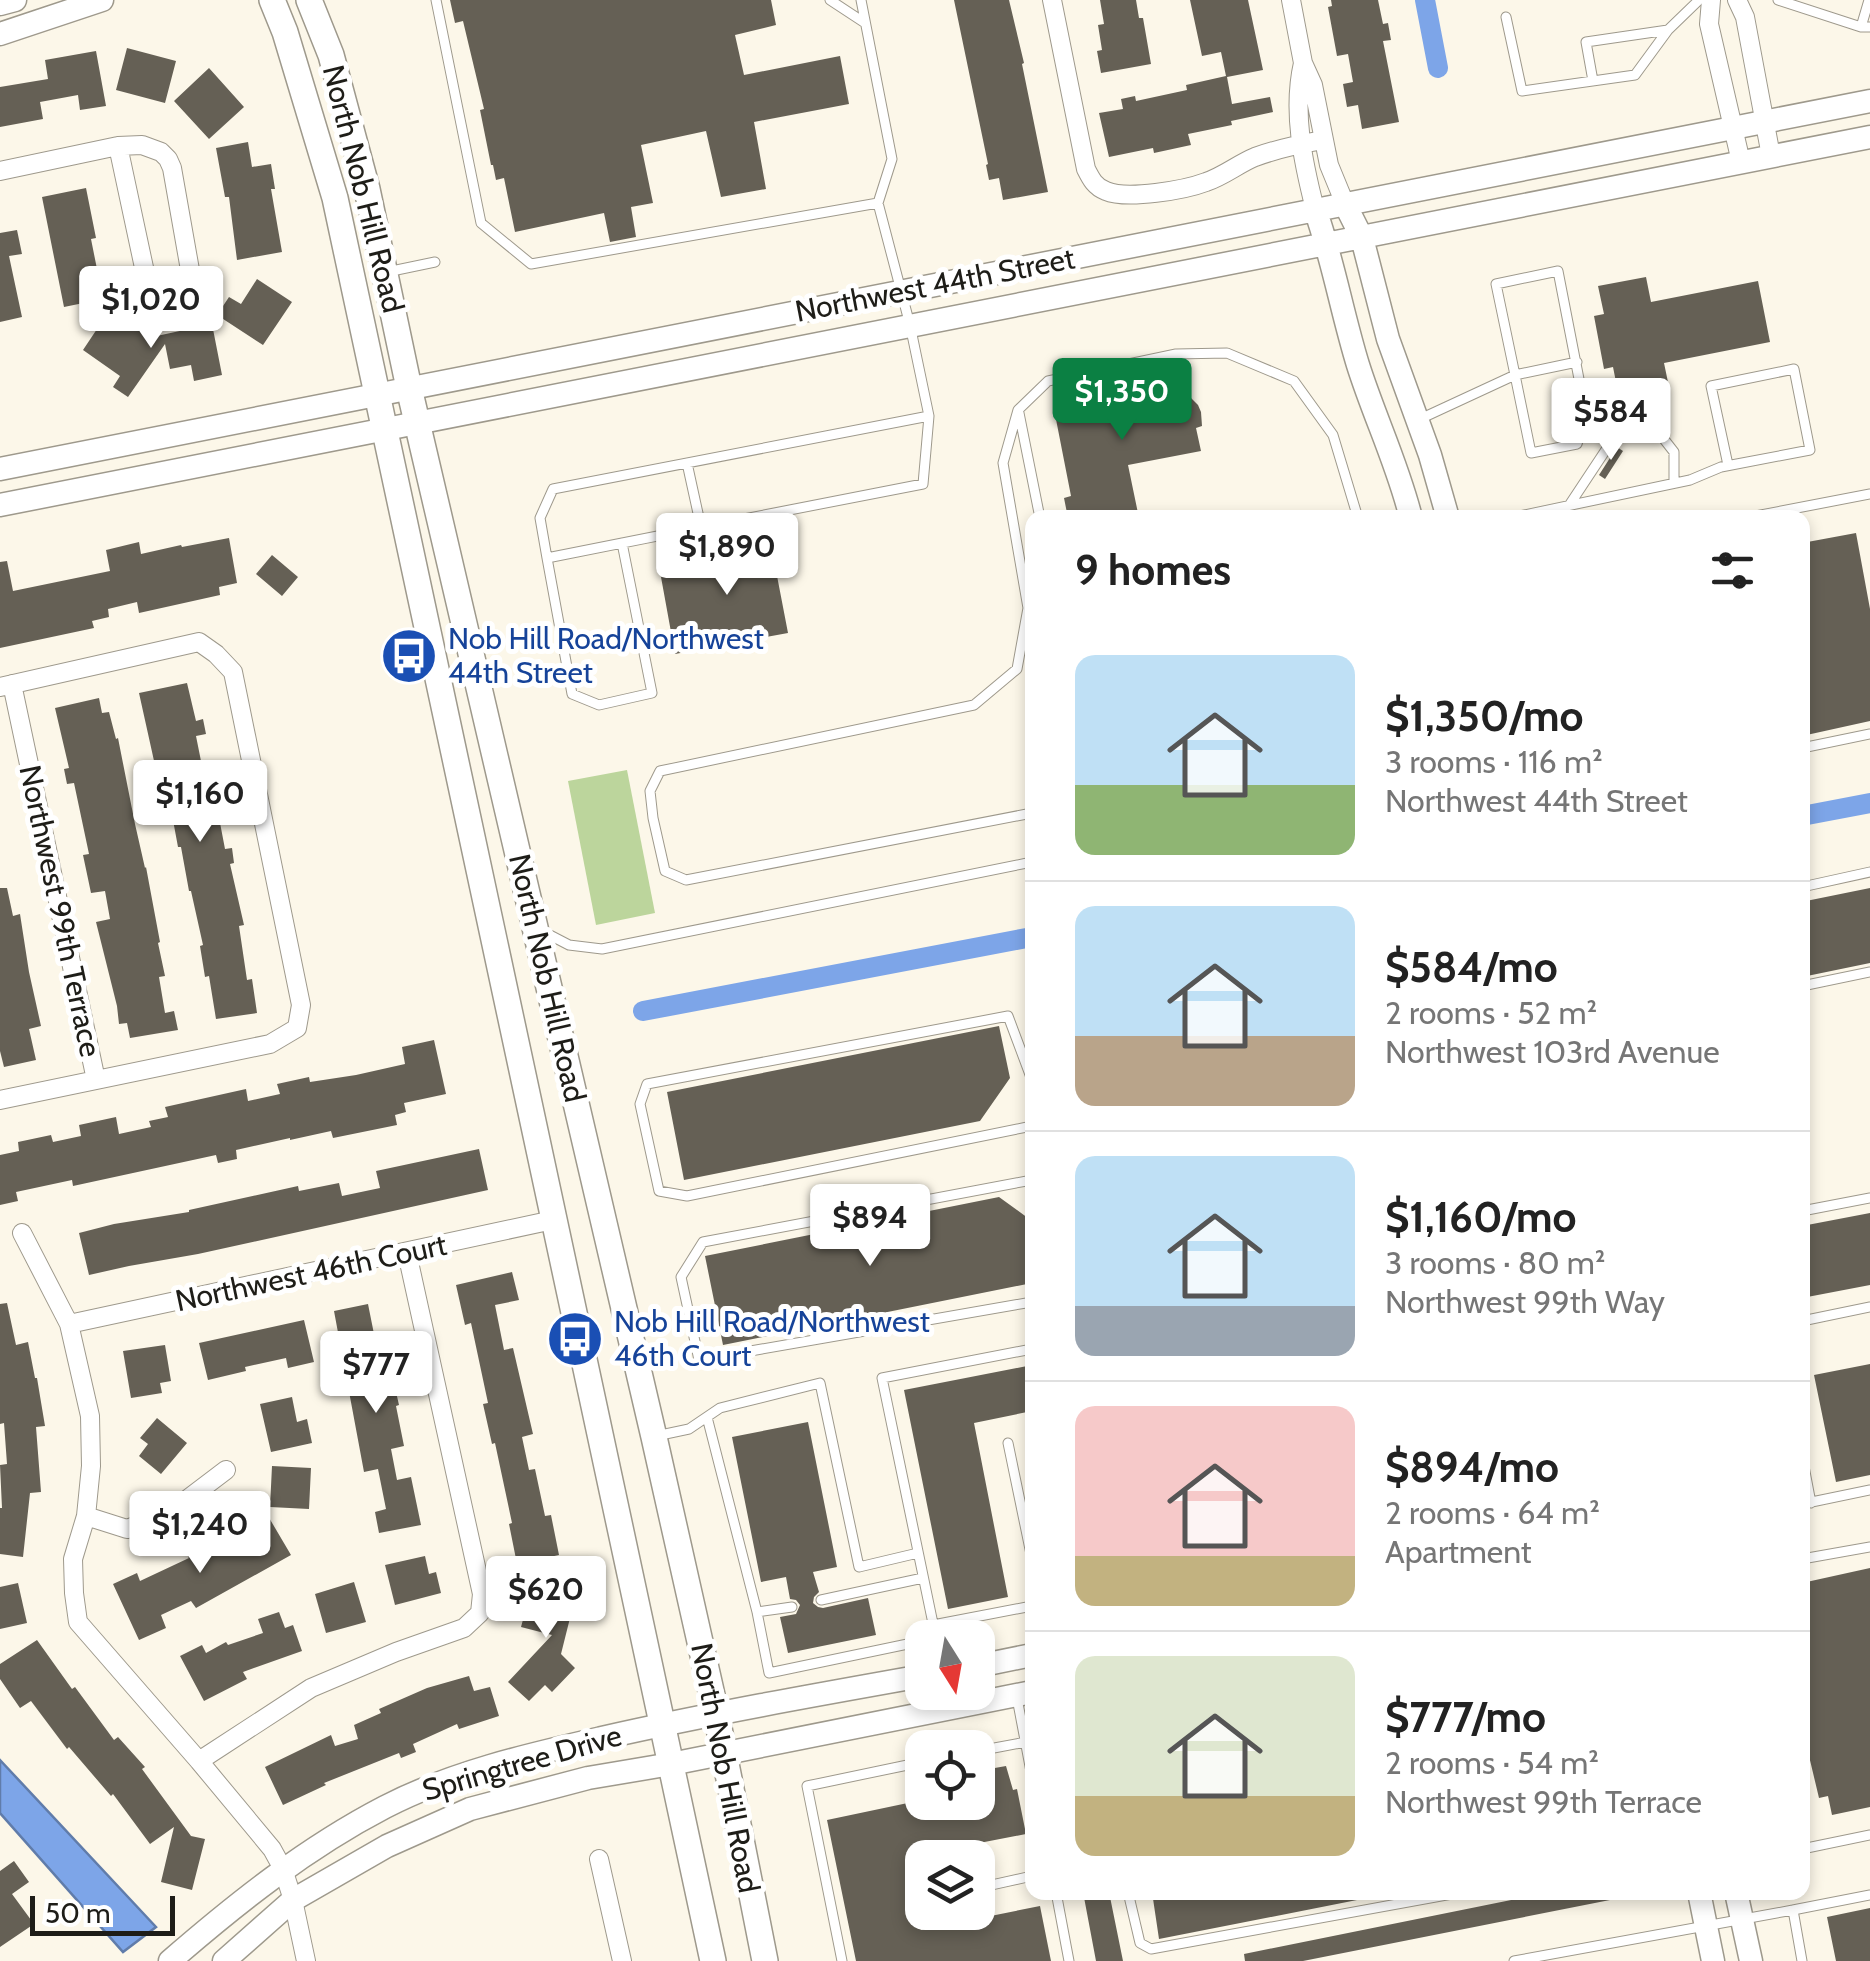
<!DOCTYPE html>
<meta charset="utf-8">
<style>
body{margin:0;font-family:Cabin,sans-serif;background:#f6f6f6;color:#222;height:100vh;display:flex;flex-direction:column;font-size:38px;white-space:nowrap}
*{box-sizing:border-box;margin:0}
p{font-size:32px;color:#767676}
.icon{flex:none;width:55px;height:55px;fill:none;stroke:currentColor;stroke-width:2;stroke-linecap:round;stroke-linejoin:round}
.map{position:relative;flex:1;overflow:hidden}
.drawer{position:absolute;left:1025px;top:510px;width:785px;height:1390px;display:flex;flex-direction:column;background:#fff;border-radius:20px;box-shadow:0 5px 15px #0003}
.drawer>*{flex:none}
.needle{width:65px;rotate:169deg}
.controls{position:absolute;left:905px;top:1620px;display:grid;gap:20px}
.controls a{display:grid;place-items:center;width:90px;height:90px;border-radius:20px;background:#fff;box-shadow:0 5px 15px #0003;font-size:50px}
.scale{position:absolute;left:30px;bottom:25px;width:145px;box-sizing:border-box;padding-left:10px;border:5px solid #1e1d18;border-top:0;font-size:28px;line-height:35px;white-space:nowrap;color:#1e1d18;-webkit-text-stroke:8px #fff;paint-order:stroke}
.price{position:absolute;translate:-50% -85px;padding:0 22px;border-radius:10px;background:#fff;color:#222;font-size:32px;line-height:65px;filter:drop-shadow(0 2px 5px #0008)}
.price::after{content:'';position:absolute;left:50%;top:60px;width:30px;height:22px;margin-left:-15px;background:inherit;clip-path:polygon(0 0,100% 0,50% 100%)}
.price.current{background:#0b8043;color:#fff}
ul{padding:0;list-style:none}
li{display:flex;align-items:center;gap:30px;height:250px;padding:0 50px}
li+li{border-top:2px solid #e0e0e0}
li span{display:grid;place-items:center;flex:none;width:280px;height:200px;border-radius:20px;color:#555}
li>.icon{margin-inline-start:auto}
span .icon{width:120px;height:120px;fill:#fffc;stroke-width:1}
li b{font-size:42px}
h2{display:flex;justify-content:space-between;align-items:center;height:120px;padding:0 50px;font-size:42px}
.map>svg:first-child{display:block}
.green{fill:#bcd59c}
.water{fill:#7da5e8;stroke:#607caa;stroke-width:2.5}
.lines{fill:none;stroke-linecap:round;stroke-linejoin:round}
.canal{stroke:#7da5e8;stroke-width:20}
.building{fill:#656055}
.service-casing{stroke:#9e998c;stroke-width:11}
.minor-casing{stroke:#9e998c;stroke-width:20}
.tertiary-casing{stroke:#9e998c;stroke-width:25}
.secondary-casing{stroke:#9e998c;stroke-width:28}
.service{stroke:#fff;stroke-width:9}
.minor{stroke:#fff;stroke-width:18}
.tertiary{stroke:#fff;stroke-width:22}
.secondary{stroke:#fff;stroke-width:25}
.labels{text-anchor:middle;stroke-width:10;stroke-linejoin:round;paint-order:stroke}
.street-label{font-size:30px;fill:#1e1d18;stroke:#fff}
.transit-label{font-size:30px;fill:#164399;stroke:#fff;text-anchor:start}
</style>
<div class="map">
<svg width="1870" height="1961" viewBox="0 0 1870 1961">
<rect width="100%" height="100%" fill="#fcf7e9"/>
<path class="green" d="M627,770l28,143 -59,12 -28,-144z"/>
<path class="water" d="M0,1760l156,167 -33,25 -123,-139z"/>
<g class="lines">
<path class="canal" d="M1425,0l13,68
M1802,816l68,-13
M643,1011l389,-74"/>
</g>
<path class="building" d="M450,0h321l5,25 -41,10 9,40 96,-19 9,48 -95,18 12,67 -45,8 -15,-66 -65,14 12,58 -22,4 5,30 -26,5 -6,-29 -89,19 -11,-54 -8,2 -3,-15h-2l-11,-55 4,-1 -21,-88 -8,2z
M954,0h55l15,63 -2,1 26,128 -45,8 -4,-22 -10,2 -3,-15 2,-1z
M1100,0h36l3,18h4l8,46 -50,9 -4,-22 5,-1 -4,-25 6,-1z
M1190,0h58l15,70 -36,7 5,27 38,-7 3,15 -42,9 1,4 -44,9 3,11 -37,8 -1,-5 -44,9 -10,-44 24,-4 -2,-10 14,-3 1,5 51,-11 -1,-5 40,-9 -5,-24 -19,4z
M1331,0h47l5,24 5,-1 3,17 -8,1 16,81 -37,7 -4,-24 -11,2 -4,-23 10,-2 -5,-28 -11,2 -9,-49 4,-1z
M127,48l49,13 -11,42 -49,-13z
M96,51l10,55 -26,4 -2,-15 -38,7 3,17 -43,8v-40l48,-8 -3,-19z
M209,68l35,39 -35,32 -35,-38z
M248,142l4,25 19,-3 4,25h-4l11,63 -45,8 -8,-63h-4l-9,-49z
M86,188l10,50 -5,1 12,60 -39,8 -22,-110z
M17,230l5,24 -13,2 13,61 -22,5v-89z
M1646,277l5,25 107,-21 12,61 -106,21 5,24 -50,10 -6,-30 -9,2 -10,-53 10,-2 -6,-28z
M257,279l35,23 -29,43 -46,-30 12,-18 12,7z
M111,308l41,29 60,-13 10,51 -28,6 -3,-16 -21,4 -5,-25 -37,53 -15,-10 7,-11 -37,-26z
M1186,378l4,19 8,8 3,7 1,14 -6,2 5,23 -73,14 11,53h-71l-4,-20 7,-2 -18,-92 13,-2v-6l24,-5 2,6z
M1617,447l6,4 -18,28 -6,-4z
M758,524l6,33 9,-2 15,78 -113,21 -14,-77 68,-13 -7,-33z
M1856,533l14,76v112l-68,15v-193z
M229,538l8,45 -18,4 1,8 -81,18 -2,-11 -29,7 1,8 -17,4 2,7 -94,20v-86l7,-1 6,30 97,-20 -4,-21 33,-8 2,12 40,-9 1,2z
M272,555l26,22 -16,19 -26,-22z
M187,683l9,38 7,-2 3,15 -10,2 6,30 3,-1 9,43 3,-1 8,42 7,-1 2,15 -4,1 14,61 -5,1 8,54 5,-1 5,34 -41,6 -7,-43 -4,1 -5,-31 3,-1 -12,-54h-2l-8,-44h-3l-8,-43 -6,2 -25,-113z
M99,698l3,15 7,-1 7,27 2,-1 17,86 10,44 1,-1 14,75 -2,1 7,33 -6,1 6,36 9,-2 4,19 -48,8 -3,-15 -8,1 -2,-18 -21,-84 14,-3 -5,-28 -14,2 -8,-38 6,-1 -15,-71 -7,1 -3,-15 5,-1 -14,-60z
M0,888h7l6,28 7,-2 9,58 12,54 -12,3 7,31 -32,7 -4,-16z
M1870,888v75l-63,13 -5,-22v-35l7,-2 -3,-16z
M999,1026l11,52 -30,43 -296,59 -17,-88z
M434,1040l12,54 -42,9 2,9 -11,3 2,10 -64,13 -2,-7 -41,9v-2l-54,12 1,9 -19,4 -2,-8 -143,31 -1,-6 -56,12 2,9 -18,4v-50l19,-4 -1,-9 33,-7 2,7 28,-6 -2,-11 37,-8 3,17 32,-7 -2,-6 19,-4 -3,-10 81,-18 2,12 32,-7 -3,-10 32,-7 1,5 46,-7 49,-11 -3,-17z
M479,1149l9,41 -290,64 -69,12 -40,9 -10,-42 35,-9 75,-12v-2l109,-24 1,5 40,-8 3,13 38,-8 -4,-17z
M999,1197l33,24v62l-309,62 -18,-89z
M1870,1213v72l-68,13v-72z
M512,1272l7,28 -24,5 9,45 9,-2 20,86 -11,3 7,33 6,-1 10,47 6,-1 8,40 -42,9 -8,-40 3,-1 -17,-80 -3,1 -9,-40 5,-1 -17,-80 -6,2 -9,-40z
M7,1303l9,42 12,-3 7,36h2l8,48 -9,1 5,65 -11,1 -7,64 -23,-3v-46h2l-2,-43 7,-1 -3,-41 -4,1v-120z
M368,1304l11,55 9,-2 11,48 -3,1 8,40 -13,3 6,31 14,-3 10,48 -42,8 -4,-21 11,-3 -8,-40 -14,3 -30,-161z
M304,1320l10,42 -26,6 -2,-10 -41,9 1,4 -38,9 -9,-37z
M165,1345l6,36 -11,2 2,10 -31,5 -8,-47z
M1870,1364v111l-34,7 -22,-107z
M1032,1365v46l-58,12 34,174 -60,12 -44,-219z
M292,1397l5,25 10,-3 5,24 -41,9 -11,-48z
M157,1418l30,25 -26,31 -22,-18 9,-12 -8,-6z
M808,1422l29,145 -24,5 6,20 -5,5 -1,6 5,4 5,1 45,-10 8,37 -88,18 -8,-36 16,-3 4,-9 -4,-5 -6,-1 -4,-22 -25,5 -29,-145z
M272,1466l39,2 -2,41 -39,-2z
M268,1516l23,39 -95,53 -5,-7 -30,14 5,13 -27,12 -26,-56 24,-11 3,8 49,-23 -1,-1 22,-13 2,4z
M425,1556l4,18 7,-2 5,21 -46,12 -10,-40z
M1870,1568v239l-38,8 -4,-19 -9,2 -15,-63h-2v-152z
M354,1582l12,40 -40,11 -11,-39z
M18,1583l9,40 -27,6v-42z
M533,1583l43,11 -15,60 14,14 -23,24 -7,-7 -16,16 -21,-19 44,-47 -31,-8z
M279,1612l6,16 8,-3 9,26 -59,21 4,7 -43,22 -24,-45 22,-11 4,8 20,-11 2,3 35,-12 -5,-14z
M37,1640l35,49 3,-2 39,53 4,-3 27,30 -3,2 49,67 14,3 -13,51 -31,-8 13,-55 -24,17 -37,-50 -2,2 -42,-49 -2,2 -36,-48 -11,7 -20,-29v-15z
M469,1676l5,15 16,-4 9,29 -40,13 -2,-5 -44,20 3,8 -15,6 -2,-5 -75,30 2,2 -43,20 -18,-38 66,-32 4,11 23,-7 -4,-14 27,-12 -2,-4 48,-21z
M1006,1766l7,24 4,-1 9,45 -119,23 14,73 119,-24 11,55h-195l-29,-141 95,-20v2h56v-31z
M14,1861l15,21 -17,12 22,30 -34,23v-76z
M1083,1892h26l14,69h-27z
M1152,1892h106v6l25,-6h73l1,8 -198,39z
M1551,1892h58l1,8 -307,61h-58l-1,-7z
M1870,1908v53h-34l-9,-44z"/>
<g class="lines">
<g class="service-casing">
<path id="service" d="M436,0l45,223 50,41 347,-61 32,122 19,91 -6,68c-125,24 -251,49 -376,74l25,136 27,11 53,-12 -30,-150
M830,0l35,23
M861,0l31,159 -14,44
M1778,0l83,27h9
M1506,17l16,74 113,-16 33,-45 31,-30
M1861,27l8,-27
M1593,81l-7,-39 82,-12
M387,272l48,-10
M1019,413l21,105
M1420,419l95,-44 16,78 46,-9 9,-29 -28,-144 -62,13 19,91 62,-13
M687,463l14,64
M1570,504l47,-71 17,-9 22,5 18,23v31
M1510,518l180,-38 31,-13 89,-17 -16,-81 -83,17 17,79
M1745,518l125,-24
M547,558l-7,-40 13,-29 376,-73
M1802,748l68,-14
M1032,813l-346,67 -21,-9 -12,-53 -3,-27 10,-20 314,-66 43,-36 11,-61 -25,-145 15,-53 30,-29 128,-27 51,-1 67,28 39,54 25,83
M1802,887l68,-15
M542,931l27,14 33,4 430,-87
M1802,986l68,-14
M1032,1080l-24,-64 -361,68 -7,20 19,87 28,5 345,-70
M1032,1180l-329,62 -22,35 18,83 333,-58
M1802,1211l68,-13
M1802,1321l68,-14
M707,1417l50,195 12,61 153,-32
M656,1436l33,-7 31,-21 100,-25 39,184 59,-14
M1008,1443l24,116
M1803,1461l8,42
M1802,1504l68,-14
M1802,1559l68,-12
M821,1600l102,-22
M757,1612l35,-5
M933,1625l99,-19
M936,1638l-54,-260 150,-29
M1017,1698l15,79
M978,1751l48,-9
M1802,1849l68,-14
M978,1888l54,-12
M1056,1892l13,69
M1128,1892l12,51 11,6 312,-57
M1793,1910l77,-15
M842,1961l-35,-175 115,-24
M1514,1961l279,-51 9,51"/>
</g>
<g class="minor-casing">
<path id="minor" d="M1052,0l34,169c5,10 9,18 20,22 21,9 79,-1 100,-9 18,-6 32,-18 49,-25 22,-8 45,-13 68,-17
M1291,0l12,63 10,22 16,80 16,39
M1711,0l-2,24 32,138
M1737,0l8,17 26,139
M1303,63c-11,48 0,99 12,146
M0,171l118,-25 24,-1 19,7 7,7 4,9 18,102c-10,19 -28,21 -44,7l-28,-131
M12,684l84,396
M0,687l199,-45 17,12 17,18 68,333 -4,23 -27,16 -270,56
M22,1233l47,91 21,92 1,50 -5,50 -13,43 1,34 4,29 121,139 73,88 11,20 10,31 13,61
M69,1324l484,-104
M86,1516l41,13 41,-15 58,-44
M199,1761l112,-73 85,-36 68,-24 16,-15 2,-19 -75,-341
M599,1859l23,102"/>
</g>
<g class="tertiary-casing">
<path id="tertiary" d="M0,4l15,-4
M0,34l102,-34
M1345,204l17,34 26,101 42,116 18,63
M1315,209c18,51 27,104 43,156 16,51 40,100 53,153
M0,469l1870,-368
M0,505l1870,-368
M978,1666l54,-11
M1699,1892l14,69
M1736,1892l15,69
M170,1961c67,-58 136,-113 215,-154 68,-35 143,-52 217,-69 106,-24 213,-43 320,-62
M224,1961l69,-61 94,-54 83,-37 118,-31 83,-14 361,-72"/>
</g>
<g class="secondary-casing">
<path id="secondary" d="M272,0l13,32 50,166 378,1763
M309,0l22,55 36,134 42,199 245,1049 62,276 49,248"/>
</g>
<use href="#service" class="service"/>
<use href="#minor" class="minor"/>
<use href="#tertiary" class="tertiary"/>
<use href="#secondary" class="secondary"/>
</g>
<defs>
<g id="bus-disc" transform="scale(2.875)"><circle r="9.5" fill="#1a4fb4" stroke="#fff"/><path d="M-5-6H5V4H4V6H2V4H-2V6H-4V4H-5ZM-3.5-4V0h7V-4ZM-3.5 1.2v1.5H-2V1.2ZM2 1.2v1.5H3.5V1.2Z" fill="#fff"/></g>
</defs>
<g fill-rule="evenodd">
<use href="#bus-disc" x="409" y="656"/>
<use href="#bus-disc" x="575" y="1339"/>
</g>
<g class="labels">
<g class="street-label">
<text transform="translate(363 189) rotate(76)" y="10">North Nob Hill Road</text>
<text transform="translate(935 285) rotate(-11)" y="10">Northwest 44th Street</text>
<text transform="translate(60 911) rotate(78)" y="10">Northwest 99th Terrace</text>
<text transform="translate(547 978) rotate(77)" y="10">North Nob Hill Road</text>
<text transform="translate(311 1273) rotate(-12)" y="10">Northwest 46th Court</text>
<text transform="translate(522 1763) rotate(-16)" y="10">Springtree Drive</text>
<text transform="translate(725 1768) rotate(79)" y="10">North Nob Hill Road</text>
</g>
<g class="transit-label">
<text x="448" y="649">Nob Hill Road/Northwest<tspan x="448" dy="34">44th Street</tspan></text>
<text x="614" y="1332">Nob Hill Road/Northwest<tspan x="614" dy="34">46th Court</tspan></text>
</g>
</g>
</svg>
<div class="controls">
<a><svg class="needle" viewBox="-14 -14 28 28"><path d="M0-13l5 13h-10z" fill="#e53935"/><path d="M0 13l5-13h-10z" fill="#767676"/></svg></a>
<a><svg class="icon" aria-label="locate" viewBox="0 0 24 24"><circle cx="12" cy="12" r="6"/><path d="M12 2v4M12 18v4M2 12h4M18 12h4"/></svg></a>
<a><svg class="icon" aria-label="layers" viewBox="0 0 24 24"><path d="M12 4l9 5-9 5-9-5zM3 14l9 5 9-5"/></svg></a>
</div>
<div class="scale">50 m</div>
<b class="price" style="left:151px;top:351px">$1,020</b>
<b class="price current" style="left:1122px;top:443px">$1,350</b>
<b class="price" style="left:1611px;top:463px">$584</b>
<b class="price" style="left:727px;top:598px">$1,890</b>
<b class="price" style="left:200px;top:845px">$1,160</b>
<b class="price" style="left:870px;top:1269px">$894</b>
<b class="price" style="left:376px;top:1416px">$777</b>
<b class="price" style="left:200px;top:1576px">$1,240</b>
<b class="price" style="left:546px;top:1641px">$620</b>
<section class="drawer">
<h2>9 homes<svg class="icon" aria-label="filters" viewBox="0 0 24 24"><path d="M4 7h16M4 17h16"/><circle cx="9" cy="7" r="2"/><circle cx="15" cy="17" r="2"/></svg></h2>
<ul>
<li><span style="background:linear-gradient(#bfe0f5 65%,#8fb573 0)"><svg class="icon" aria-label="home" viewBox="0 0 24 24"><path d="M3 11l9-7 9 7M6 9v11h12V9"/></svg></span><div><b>$1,350/mo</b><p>3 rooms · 116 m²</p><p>Northwest 44th Street</p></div></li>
<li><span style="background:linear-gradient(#bfe0f5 65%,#b9a48a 0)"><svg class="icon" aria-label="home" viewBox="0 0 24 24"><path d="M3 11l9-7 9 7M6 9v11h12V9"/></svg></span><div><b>$584/mo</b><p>2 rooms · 52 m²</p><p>Northwest 103rd Avenue</p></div></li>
<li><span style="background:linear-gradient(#bfe0f5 75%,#9aa5b1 0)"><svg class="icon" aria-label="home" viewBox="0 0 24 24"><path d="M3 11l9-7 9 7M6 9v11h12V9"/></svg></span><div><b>$1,160/mo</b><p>3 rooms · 80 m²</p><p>Northwest 99th Way</p></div></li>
<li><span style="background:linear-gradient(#f6c9c9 75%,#c2b280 0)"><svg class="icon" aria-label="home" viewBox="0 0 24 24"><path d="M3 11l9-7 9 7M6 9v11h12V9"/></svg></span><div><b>$894/mo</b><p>2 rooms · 64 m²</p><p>Apartment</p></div></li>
<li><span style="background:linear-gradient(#dfe7d0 70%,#c2b280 0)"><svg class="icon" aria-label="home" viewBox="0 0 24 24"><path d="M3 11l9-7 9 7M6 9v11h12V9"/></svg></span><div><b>$777/mo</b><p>2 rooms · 54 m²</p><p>Northwest 99th Terrace</p></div></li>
</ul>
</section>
</div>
